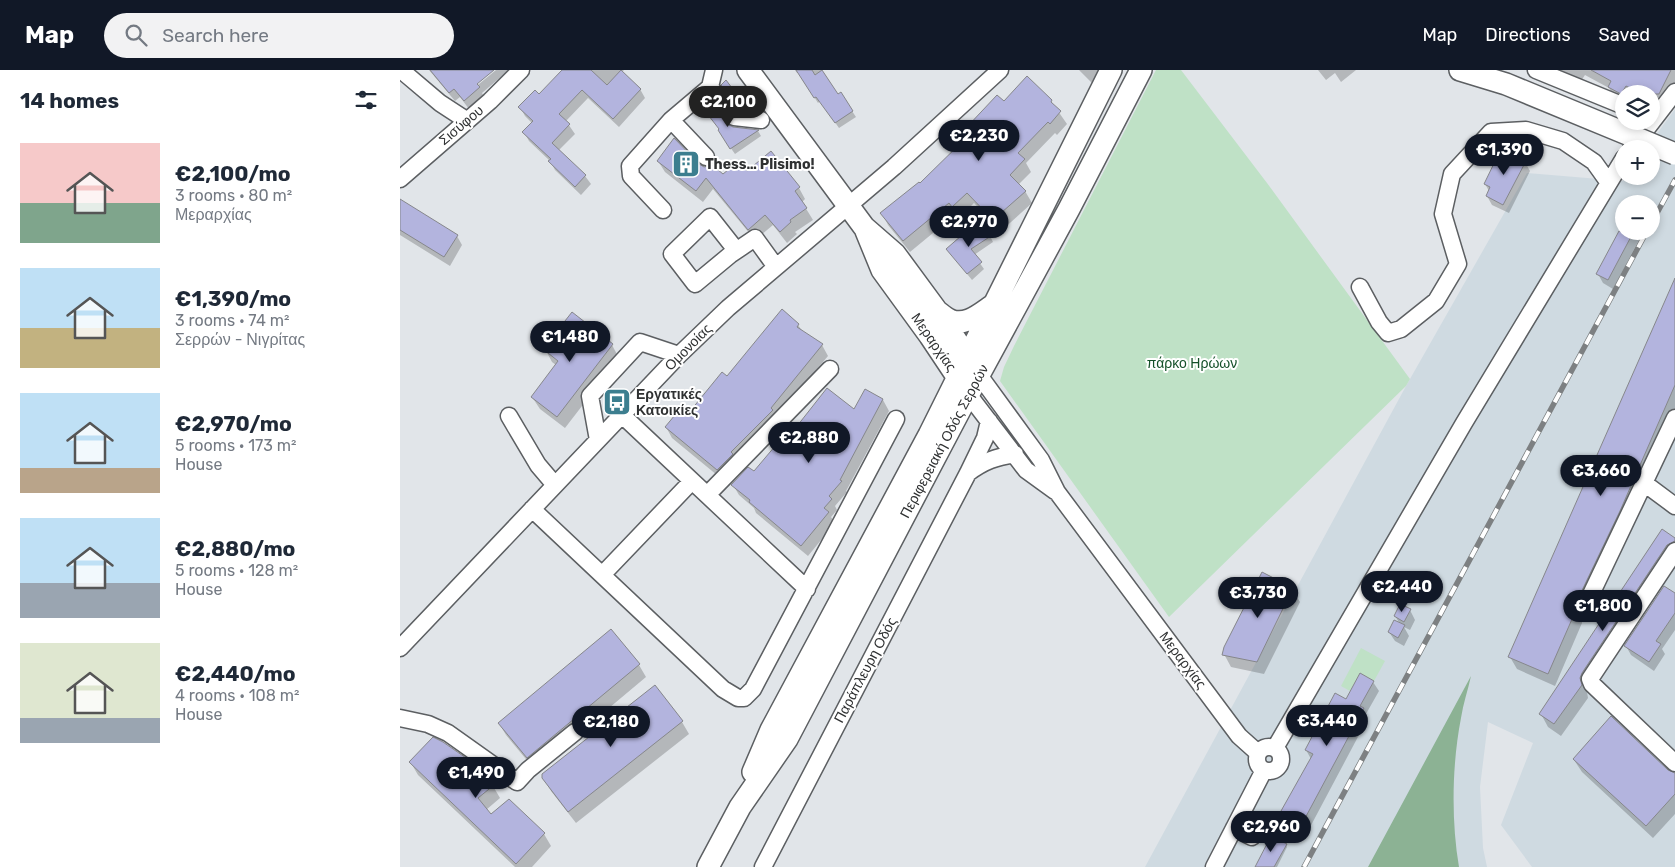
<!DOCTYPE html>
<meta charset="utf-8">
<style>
body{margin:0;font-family:Rubik,sans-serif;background:#f2f2f3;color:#1f2937;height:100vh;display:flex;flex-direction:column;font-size:19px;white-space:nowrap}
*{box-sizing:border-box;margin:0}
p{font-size:16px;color:#747a83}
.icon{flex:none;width:28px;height:28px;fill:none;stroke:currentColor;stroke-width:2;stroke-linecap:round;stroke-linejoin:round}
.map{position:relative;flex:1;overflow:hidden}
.side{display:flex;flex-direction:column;background:#fff;width:400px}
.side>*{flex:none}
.controls{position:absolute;left:1215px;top:15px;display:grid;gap:10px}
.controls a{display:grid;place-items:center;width:45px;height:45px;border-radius:50%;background:#fff;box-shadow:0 2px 8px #0003;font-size:25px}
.price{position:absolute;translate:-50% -42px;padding:0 11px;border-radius:18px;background:#111827;color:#fff;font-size:16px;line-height:32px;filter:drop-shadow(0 1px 2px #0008)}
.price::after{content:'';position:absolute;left:50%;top:30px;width:15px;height:11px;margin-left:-8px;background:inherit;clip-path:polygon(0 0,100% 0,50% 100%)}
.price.on{background:#222;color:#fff}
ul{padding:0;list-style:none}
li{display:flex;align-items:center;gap:15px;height:125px;padding:0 20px}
li span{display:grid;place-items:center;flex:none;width:140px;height:100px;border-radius:0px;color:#555}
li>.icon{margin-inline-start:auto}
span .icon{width:60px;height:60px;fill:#fffc;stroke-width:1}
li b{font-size:21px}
h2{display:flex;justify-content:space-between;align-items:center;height:60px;padding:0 20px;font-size:21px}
header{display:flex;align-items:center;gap:30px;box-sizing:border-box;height:70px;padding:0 25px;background:#111827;color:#fff}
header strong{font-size:24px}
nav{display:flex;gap:28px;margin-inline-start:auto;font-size:18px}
.search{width:350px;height:45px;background:#f2f2f3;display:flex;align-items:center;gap:12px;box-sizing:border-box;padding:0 18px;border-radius:28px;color:#747a83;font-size:19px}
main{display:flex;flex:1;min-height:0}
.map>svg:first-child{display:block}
.built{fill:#cfdae1;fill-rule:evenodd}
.green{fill:#bfe1c6}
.forest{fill:#8cb294}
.shadow{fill:#0003}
.building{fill:#b3b4de;stroke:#86878b}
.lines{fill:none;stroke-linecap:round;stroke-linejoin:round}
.minor-casing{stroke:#5c5f62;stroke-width:19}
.major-casing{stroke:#5c5f62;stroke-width:24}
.minor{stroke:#fff;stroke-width:16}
.major{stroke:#fff;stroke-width:21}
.rail-casing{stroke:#7d8082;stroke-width:5.5}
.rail{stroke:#fff;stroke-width:4;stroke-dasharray:11;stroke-linecap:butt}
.major-bridge-casing{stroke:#5c5f62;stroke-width:24;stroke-linecap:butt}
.major-bridge{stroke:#fff;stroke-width:21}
.labels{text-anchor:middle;stroke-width:4;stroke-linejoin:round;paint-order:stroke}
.street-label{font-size:14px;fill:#2f3132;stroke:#fff}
.poi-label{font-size:14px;font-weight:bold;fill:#2f3132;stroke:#fff;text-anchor:start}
.park-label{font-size:14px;fill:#145029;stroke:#fff}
</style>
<header>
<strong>Map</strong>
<div class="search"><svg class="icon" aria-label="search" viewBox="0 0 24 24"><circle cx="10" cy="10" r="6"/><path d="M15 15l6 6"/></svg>Search here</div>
<nav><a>Map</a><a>Directions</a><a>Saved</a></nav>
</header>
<main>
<section class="side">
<h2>14 homes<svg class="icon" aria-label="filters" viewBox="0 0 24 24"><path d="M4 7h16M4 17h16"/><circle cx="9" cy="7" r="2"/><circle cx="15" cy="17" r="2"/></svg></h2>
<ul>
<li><span style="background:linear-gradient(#f6c9c9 60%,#7fa58c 0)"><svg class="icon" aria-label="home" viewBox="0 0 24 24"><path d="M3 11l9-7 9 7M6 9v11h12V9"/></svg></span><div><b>€2,100/mo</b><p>3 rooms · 80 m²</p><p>Μεραρχίας</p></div></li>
<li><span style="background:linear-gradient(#bfe0f5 60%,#c2b280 0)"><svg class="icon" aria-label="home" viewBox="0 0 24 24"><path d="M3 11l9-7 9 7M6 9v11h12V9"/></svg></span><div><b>€1,390/mo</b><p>3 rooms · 74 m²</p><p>Σερρών - Νιγρίτας</p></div></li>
<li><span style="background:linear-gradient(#bfe0f5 75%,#b9a48a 0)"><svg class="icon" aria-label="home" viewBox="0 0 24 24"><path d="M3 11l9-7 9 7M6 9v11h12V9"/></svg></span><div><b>€2,970/mo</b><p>5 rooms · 173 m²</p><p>House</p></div></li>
<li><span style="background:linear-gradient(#bfe0f5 65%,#9aa5b1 0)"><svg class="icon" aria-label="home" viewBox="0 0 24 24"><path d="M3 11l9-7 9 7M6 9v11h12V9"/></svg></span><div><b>€2,880/mo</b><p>5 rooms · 128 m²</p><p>House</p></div></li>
<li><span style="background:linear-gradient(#dfe7d0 75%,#9aa5b1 0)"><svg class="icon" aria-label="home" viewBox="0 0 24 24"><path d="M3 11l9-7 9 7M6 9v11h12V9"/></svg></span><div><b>€2,440/mo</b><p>4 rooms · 108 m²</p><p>House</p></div></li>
</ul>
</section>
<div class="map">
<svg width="1275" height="797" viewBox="0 0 1275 797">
<rect width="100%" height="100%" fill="#e1e5e9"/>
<path class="built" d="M1275,39v758h-143l-31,-42 32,-82 -45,-21 -8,65 3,61 4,19h-342l261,-481 121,-213 96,8 3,-5h25v-27h-5zM1224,134h27v27h-27z"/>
<path class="green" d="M756,0h25l86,113 143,196 -4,7 -237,231 -169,-236 4,-14 10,-21z
M961,578l24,13 -11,20 -14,-8 -10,18 -9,-5z"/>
<path class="forest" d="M1071,606c-3,14 -8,28 -10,42 -9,46 -10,102 -2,149h-91z"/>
<path class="shadow" d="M29,0h63l-20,17 1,2 23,-19h13l-27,23 2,4 -15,12 -9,-12 -5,4z
M163,0h61l-2,2 18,17 5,9 -26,29 -31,-29 -22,23 9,13 -16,16 26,26 6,8 -10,11 -26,-25 -5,-9 -21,-20 -5,-9 8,-9 -7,-7 -5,-9 19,-11z
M395,0h26l17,26 14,15 4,6 -17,11 -19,-27 -2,2 -20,-31 -1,1z
M679,0h27l-14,13z
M918,0h38l-15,12 -6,-9 -9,7z
M1161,0h114v18l-13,24 -11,-5v-13h-27v10l-8,-4 -7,-12 -24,-13 -4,6z
M651,31l16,23 -10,11 -2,-2 -29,30 5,9 -13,13 7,6 7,12 -31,28 -27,-28 -15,15 -3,-4 -46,38 -22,-27 -6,-12 38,-28 51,-50 -4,-7 37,-26z
M326,55l7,3 25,3 3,5 -26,18 -12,-17z
M371,83l28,35 6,11 -3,3 11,18 -18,12 2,2 -10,9 -14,-18 -18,15 -42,-51 -10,13 -38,-30 -7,-11 40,4 25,11 24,-3z
M1125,92l5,9 -21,42 -17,-8 -5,-9 2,-5 -4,-7z
M0,131l57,35 5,9 -12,21 -50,-31z
M1224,155v6h15l2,5 -28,53 -10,-6 -5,-9z
M590,166l3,6 -19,13 10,14 -12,11 -25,-31z
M1275,211v131l-49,112 -44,92v7l-27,63 -38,-17 -7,-12z
M398,255l5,7 19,13 6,11 -105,124 -51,-42 -6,-11 21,-10 40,-39z
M212,275l7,13 -54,70 -25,-19 -8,-12 24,-32 -4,-3 -7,-13z
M465,321l18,9 6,11 -43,80 1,1 -12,14 2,4 -6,7 4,6 -27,33 -52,-43 -2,-5 -15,-13 -6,-10 21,-12 36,-36 64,-26z
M1263,461l12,8v18l-87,129 -1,6 1,6 -27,38 -13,-9 -7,-13z
M862,504l30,15 8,13 -36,72 -33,-7 -7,-13z
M1275,525v35l-13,19 3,5 -11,17 -23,-16 -5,-9z
M1010,540l5,10 -5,10 -6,-3 5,9 -5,10 -9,-5 -6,-9 11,-8 -5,-8z
M211,561l28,34 7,12 -111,93 -29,-35 -7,-12z
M973,612l6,9 -13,23 2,4 -60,113 -20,-11 -5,-9 28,-52 -5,-9 41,-49z
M255,617l27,35 7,12 -113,89 -25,-32 -8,-13z
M1174,690l93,11 8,3v40l-22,24 -71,-66z
M11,693l82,23 7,12 -14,12 4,5 54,19 7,12 -19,21h-17l-97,-92z
M886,774l1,3 -10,20h-21z"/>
<path class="building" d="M30,0h64l-17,14 3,3 -16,14 -10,-12 -5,4z
M162,0h29l16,15 14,-15 20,19 -28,30 -31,-29 -23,24 11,10 -18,19 34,32 -11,12 -27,-26 3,-2 -29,-27 11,-11 -15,-14 17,-17 4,4z
M396,0h16l3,5 7,-5 16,24 3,-2 12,19 -18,12 -19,-26 -2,1z
M1191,0h80l-12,24h-17l-16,-8 -5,8 -13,-7 3,-6z
M627,6l25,24 -1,2 10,9 -11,13 -2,-2 -30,31 7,6 -15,16 16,16 -33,29 -26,-27 -15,14 -3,-4 -46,38 -23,-28 39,-31 1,1 51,-50 -5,-5 31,-33 7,6z
M326,10l21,28h-8l-18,-23z
M309,31l18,23 6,3 26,3 -29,19 -12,-19 1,-1 -17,-22z
M274,68l25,26 5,3 8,-2 11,9 16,-13 8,10 24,-20 29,36 -5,4 12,17 -17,12 1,2 -11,10 -15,-17 -17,15 -42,-52 -10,13 -39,-30z
M1101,79l25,12 -23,44 -17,-9 4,-9 -6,-3z
M0,129l58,36 -14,22 -44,-27z
M582,153l9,13 -20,13 11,13 -15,12 -21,-25 15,-13z
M1219,161h15l-26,49 -12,-6z
M1275,208v107l-55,126 -44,92v7l-28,64 -40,-17z
M382,239l17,15 -2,3 26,17 -52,64 2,2 -42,42 2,2 -16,16 -52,-43 15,-18 7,6 35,-43 5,4z
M172,242l41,32 -56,73 -26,-20 27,-36 -15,-12z
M427,318l27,21 11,-20 18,10 -43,81 2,1 -13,15 3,3 -8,9 5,4 -28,34 -52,-44 1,-2 -19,-15 17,-18 6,4 33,-39 3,3z
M1262,459l13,9v3l-8,4 -85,128 -2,5 2,7 -28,39 -15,-10z
M862,502l31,16 -36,74 -35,-7 2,-8z
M1264,516l11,7v20l-19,28 5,3 -12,18 -25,-16z
M1000,534l11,5 -7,13 -10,-6z
M994,550l11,5 -7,13 -10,-6z
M211,559l29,35 -113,94 -29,-35z
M960,603l14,8 -14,25 4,2 -61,114 -22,-11 32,-57 -8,-4 30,-57 11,6z
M255,615l28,36 -115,91 -26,-34v-4z
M1211,646l57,54 7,3v21l-29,32 -73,-67z
M33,667l10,5 23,16 28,27 -16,13 13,16 18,-15 36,34 -29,31 -107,-102z
M871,766l16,8 -13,23h-19z"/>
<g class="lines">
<g class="minor-casing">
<path id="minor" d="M1,0l39,33 26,17
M314,0l-4,17 24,30 27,3
M1136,0l88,36
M271,50l35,37
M1231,79l44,-57
M0,109l90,-78 31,-31
M263,140l-32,-34 -1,-10 41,-46 39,-33
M336,180l-26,-33 -38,37 23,30 35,-29 25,-17 21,29
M960,217l19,35 9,11 13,-4 35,-28 22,-37 -15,-50 9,-40 39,-42 35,-2 37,11 31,21 15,21
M579,305l62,85 16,32 182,244 19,17
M568,324l58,76 29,21
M222,345l185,174
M109,346l29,49 17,20
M198,370l-8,-44 50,-54 39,13
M568,403c16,-12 28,-16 47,-19
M1244,413l31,23
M307,425l123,-126
M132,439l191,180 15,9h6l9,-9 143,-270
M1275,481l-85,128 2,5 83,79
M202,505l90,-94
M1185,537l90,-189
M0,578l279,-293 49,-47 166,-141 106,-97
M0,648l28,6 20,9 69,49 11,-12 47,-38
M857 689a12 12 0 1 1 24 0a12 12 0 1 1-24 0Z
M875,678l189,-325 160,-265
M834,758l18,9
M363,797l205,-394 17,-35 4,-17
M814,797l50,-97"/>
</g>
<g class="major-casing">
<path id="major" d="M348,0l116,157 31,27 42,57 36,55
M1060,0l46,14 126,52
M466,161l16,39 48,66 34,51
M537,241c4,3 8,7 13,9 16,7 31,-7 43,-15
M353,702l18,-42 158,-295 182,-365
M308,797l32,-60 47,-68 174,-331 108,-199 72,-139"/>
</g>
<use href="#minor" class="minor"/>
<use href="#major" class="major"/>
<g class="rail-casing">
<path id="rail" d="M1251,154l24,-44
M904,797l343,-636"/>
</g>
<use href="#rail" class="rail"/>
<g class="major-bridge-casing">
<path id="major-bridge" d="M1232,66l43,18"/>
</g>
<use href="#major-bridge" class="major-bridge"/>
</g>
<defs>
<g id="building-square" transform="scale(1.4375)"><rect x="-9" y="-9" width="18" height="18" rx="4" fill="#3c7e8f" stroke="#fff"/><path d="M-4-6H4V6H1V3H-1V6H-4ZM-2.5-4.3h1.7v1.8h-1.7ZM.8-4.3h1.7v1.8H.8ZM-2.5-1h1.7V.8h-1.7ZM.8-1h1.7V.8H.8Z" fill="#fff"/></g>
<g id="bus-square" transform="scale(1.4375)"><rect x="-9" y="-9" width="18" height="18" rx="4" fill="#3c7e8f" stroke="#fff"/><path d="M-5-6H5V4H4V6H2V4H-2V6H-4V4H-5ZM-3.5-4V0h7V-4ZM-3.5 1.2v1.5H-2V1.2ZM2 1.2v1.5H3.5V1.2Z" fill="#fff"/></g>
</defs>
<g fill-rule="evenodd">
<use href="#building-square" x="286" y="94"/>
<use href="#bus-square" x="217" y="332"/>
</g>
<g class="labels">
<g class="street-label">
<text transform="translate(61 55) rotate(-40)" y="5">Σισύφου</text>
<text transform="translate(534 272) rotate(55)" y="5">Μεραρχίας</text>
<text transform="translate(288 277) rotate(-45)" y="5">Ομονοίας</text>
<text transform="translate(544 371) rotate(-62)" y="5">Περιφερειακή Οδός Σερρών</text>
<text transform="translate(783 590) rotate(53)" y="5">Μεραρχίας</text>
<text transform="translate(465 600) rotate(-62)" y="5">Παράπλευρη Οδός</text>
</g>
<g class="poi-label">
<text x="305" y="99">Thess… Plisimo!</text>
<text x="236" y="329">Εργατικές<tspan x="236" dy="16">Κατοικίες</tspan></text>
</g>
<g class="park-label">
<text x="792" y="298">πάρκο Ηρώων</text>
</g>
</g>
</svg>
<div class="controls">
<a><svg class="icon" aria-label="layers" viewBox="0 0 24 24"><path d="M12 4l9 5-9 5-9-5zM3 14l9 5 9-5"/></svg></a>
<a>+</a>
<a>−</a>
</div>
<b class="price on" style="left:328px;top:58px">€2,100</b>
<b class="price" style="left:579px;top:92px">€2,230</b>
<b class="price" style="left:1104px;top:106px">€1,390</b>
<b class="price" style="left:569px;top:178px">€2,970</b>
<b class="price" style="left:170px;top:293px">€1,480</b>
<b class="price" style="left:409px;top:394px">€2,880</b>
<b class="price" style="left:1201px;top:427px">€3,660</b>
<b class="price" style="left:1002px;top:543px">€2,440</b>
<b class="price" style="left:858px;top:549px">€3,730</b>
<b class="price" style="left:1203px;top:562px">€1,800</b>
<b class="price" style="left:927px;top:677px">€3,440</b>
<b class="price" style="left:211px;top:678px">€2,180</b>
<b class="price" style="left:76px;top:729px">€1,490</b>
<b class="price" style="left:871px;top:783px">€2,960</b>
</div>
</main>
